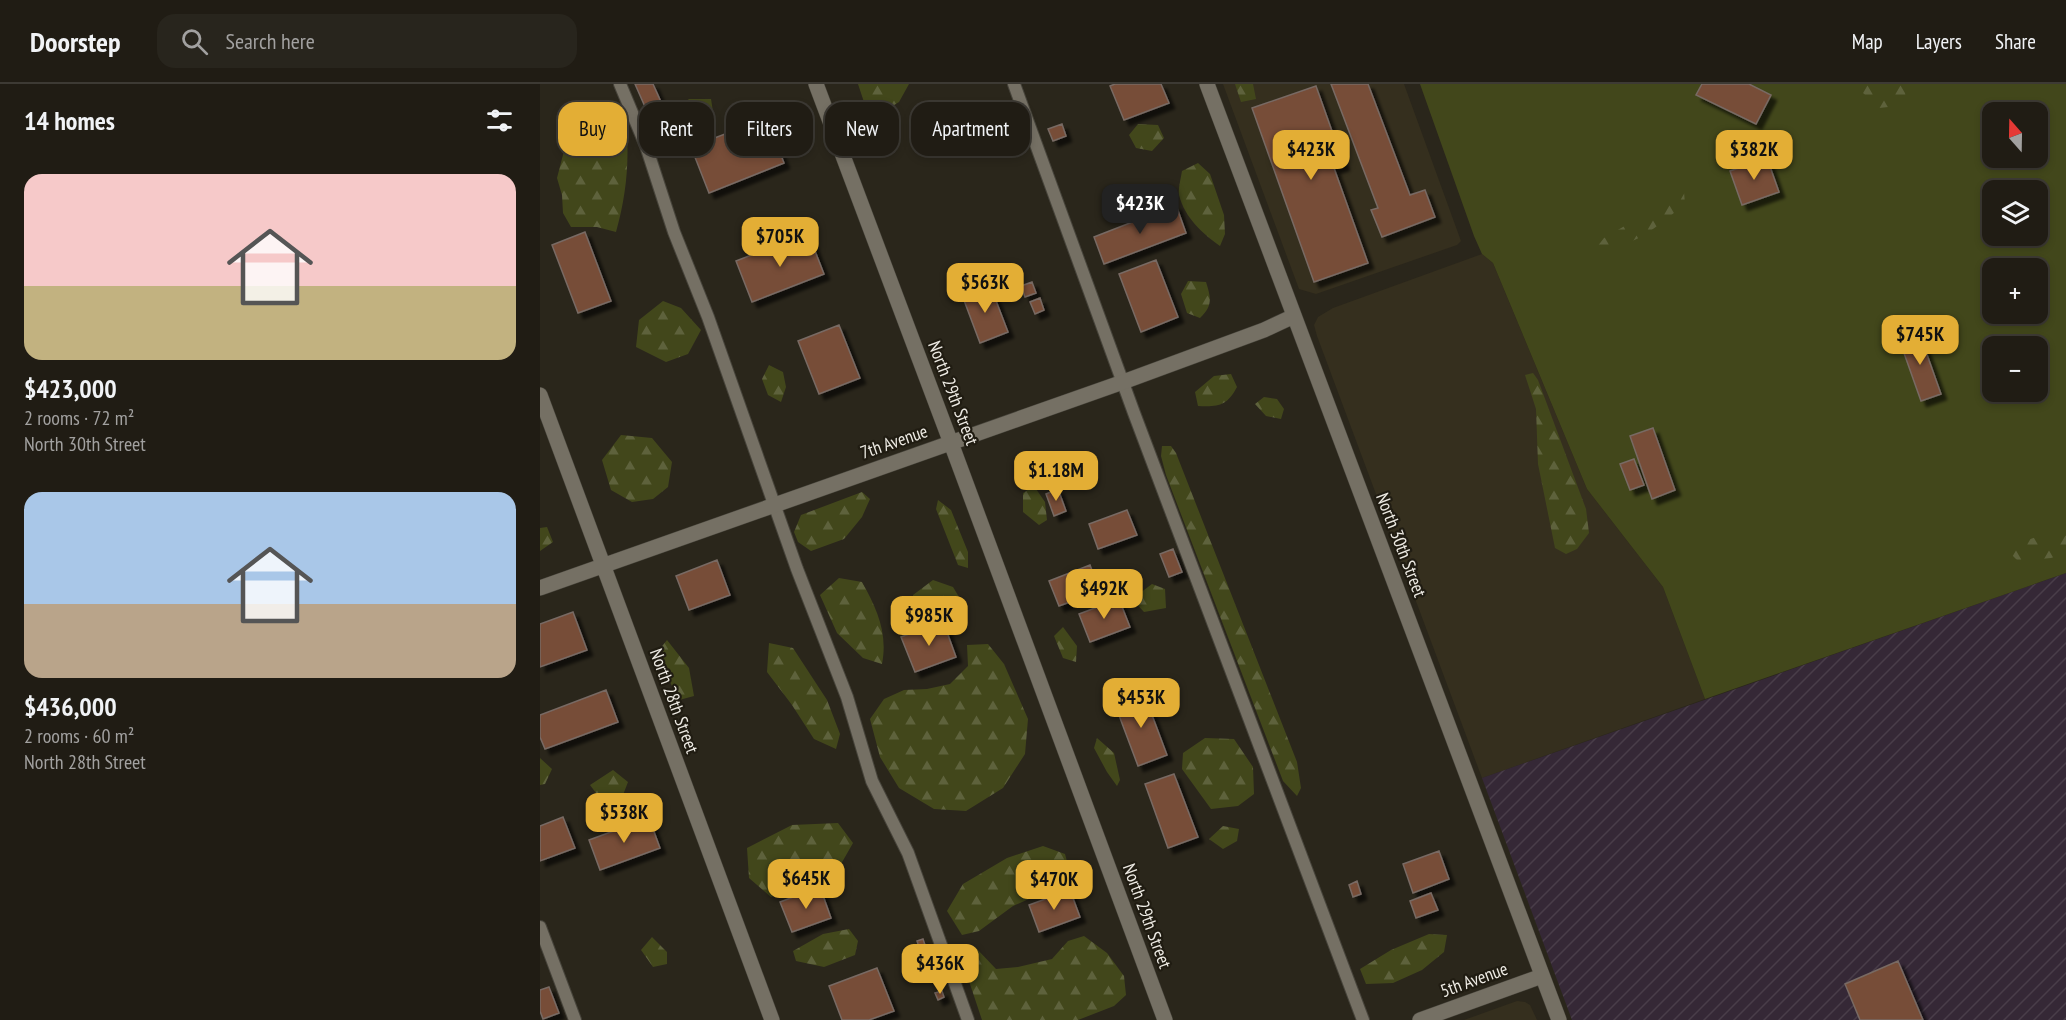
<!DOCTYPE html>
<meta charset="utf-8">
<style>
body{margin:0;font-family:"PT Sans Narrow",sans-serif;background:#28251d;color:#f1f3f6;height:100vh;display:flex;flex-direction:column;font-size:22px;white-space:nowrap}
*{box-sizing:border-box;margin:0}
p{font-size:20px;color:#a2a1a0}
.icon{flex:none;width:33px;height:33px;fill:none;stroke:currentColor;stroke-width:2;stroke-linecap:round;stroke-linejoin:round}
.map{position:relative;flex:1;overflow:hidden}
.panel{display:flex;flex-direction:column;background:#201c14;width:540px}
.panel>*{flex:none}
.banner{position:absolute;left:18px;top:18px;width:570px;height:54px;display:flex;gap:12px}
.needle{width:39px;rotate:340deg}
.controls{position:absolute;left:1442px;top:18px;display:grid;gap:12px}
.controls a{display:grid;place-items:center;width:66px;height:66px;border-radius:12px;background:#201c14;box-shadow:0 3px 9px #0003,0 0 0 2px #3d3a34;font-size:30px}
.price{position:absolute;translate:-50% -51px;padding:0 14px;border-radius:12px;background:#e3ae35;color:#111;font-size:20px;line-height:39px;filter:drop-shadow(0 2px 3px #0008)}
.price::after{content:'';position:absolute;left:50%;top:36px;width:18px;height:14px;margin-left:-9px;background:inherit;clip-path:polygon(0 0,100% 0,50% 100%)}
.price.active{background:#222;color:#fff}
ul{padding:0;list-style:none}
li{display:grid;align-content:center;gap:12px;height:318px;padding:0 24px}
li span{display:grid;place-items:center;height:186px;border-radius:18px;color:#555}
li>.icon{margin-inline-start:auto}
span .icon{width:108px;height:108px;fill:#fffc;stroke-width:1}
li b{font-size:26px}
h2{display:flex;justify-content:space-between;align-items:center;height:72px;padding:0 24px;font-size:26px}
.chip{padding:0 21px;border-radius:18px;background:#201c14;box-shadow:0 3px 9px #0003,0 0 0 2px #3d3a34;font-size:21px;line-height:54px}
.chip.active{background:#e3ae35;color:#111}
header{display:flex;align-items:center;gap:36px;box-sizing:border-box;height:84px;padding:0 30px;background:#201c14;border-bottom:2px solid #3d3a34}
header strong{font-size:28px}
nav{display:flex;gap:33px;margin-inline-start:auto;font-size:21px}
.search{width:420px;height:54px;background:#28251d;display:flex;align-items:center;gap:15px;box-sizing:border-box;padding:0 21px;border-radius:18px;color:#a2a1a0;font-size:22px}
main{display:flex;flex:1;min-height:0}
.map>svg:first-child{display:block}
.built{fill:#352f1e}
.industrial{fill:url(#industrial-furrows)}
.grass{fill:#42471b;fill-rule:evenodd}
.forest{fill:url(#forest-firs)}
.building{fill:#774d38;stroke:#786a64;stroke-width:1.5;filter:url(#shadow)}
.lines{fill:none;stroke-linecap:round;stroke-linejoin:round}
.lane-casing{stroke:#47443b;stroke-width:14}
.street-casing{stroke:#47443b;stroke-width:16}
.lane{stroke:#757064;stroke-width:12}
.street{stroke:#757064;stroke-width:15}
.labels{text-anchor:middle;stroke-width:4.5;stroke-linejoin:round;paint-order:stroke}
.street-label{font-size:18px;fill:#eeebe4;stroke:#201c12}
</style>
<header>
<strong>Doorstep</strong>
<div class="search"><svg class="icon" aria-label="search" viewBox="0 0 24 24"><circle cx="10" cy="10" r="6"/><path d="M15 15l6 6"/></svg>Search here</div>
<nav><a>Map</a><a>Layers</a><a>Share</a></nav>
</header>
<main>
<section class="panel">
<h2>14 homes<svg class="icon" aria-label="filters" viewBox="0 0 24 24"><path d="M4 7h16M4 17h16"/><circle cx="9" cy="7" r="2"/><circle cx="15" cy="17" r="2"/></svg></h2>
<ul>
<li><span style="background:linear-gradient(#f6c9c9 60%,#c2b280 0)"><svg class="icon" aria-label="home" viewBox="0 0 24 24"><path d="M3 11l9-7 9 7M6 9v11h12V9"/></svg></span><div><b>$423,000</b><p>2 rooms · 72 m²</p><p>North 30th Street</p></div></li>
<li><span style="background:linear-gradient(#a9c7e8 60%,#b9a48a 0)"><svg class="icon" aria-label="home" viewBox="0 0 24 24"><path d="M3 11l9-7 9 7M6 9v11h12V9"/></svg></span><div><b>$436,000</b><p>2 rooms · 60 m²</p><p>North 28th Street</p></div></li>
</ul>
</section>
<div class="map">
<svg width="1526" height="936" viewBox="0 0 1526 936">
<defs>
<pattern id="industrial-furrows" width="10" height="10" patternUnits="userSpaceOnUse" patternTransform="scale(1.5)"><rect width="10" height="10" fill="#352836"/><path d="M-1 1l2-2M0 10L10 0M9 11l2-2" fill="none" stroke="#493d49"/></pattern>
<pattern id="forest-firs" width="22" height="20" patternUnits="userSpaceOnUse" patternTransform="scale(1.5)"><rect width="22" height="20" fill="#42471b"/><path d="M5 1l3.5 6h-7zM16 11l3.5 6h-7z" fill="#5e623c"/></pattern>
<filter id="shadow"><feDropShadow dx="5.5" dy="5.5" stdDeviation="1.5" flood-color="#0009"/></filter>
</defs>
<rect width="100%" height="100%" fill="#2a261b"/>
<path class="built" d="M683,0h181l57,157 -4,4 -141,49 -17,-5z
M942,170l11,9 94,226 76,98 42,112 -223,79 -165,-442 -3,-11 4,-8 15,-9z
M977,917l8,1 5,3 7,15h-73z"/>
<path class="industrial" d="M1526,489v447h-494l-90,-242z"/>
<path class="grass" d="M880,0h646v489l-361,126 -42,-112 -76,-98 -94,-226 -11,-9 -8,-18zM1452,28h45v46h-45zM1452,106h45v46h-45zM1452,184h45v46h-45zM1452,262h45v46h-45z"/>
<path class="forest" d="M318,0h51l-10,18 -16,10 -18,-7z
M695,0h18l3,15 -15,3z
M1325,0h39l3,21 -28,3 -17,-16z
M149,15h22l2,13 -15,14 -24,-1 -10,-6z
M598,40l20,1 6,13 -12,13 -16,-3 -7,-13z
M70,44l17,7c2,34 -2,65 -11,97l-19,-5h-26l-8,-14 -1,-18 -5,-17 7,-27 18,-7z
M658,79l12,11 14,41 1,19 -5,12c-18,-13 -35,-28 -41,-51 -1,-7 2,-17 3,-24z
M1144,108l1,12c-24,19 -56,49 -88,43l7,-9 55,-32 14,-12z
M648,197l18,1c5,16 7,24 -6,36l-13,-5 -6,-19z
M123,217l18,7 20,22 -13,24 -22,8 -30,-15 3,-27z
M229,281l14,7 3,15 -5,15 -13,-7 -6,-16z
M993,289l5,7 48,129 3,24 -12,16 -11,5 -11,-6 -17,-84 -2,-55 -11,-34z
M691,290l6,13c-10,19 -19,20 -39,19l-3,-14 19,-16z
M724,313l13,2 7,10 -3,10 -15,-3 -11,-12z
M81,351l31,3 20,24 -4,25 -15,12 -21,3 -21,-12 -9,-30z
M622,362h9l5,7 121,309 4,26 -4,8 -14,-15 -117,-306 -5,-19z
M494,402l11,16 2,18 -8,5 -16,-13v-19z
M322,408l8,7 -8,18 -18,22 -33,12 -13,-9 -4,-10 7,-17z
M398,416l13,10 17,42v16l-10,-3 -22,-56z
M1526,442v27l-15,5 -33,3 -7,-7 3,-9z
M7,443l6,15 -13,9v-23z
M299,494l23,4c15,27 26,51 20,82l-19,-6 -26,-25 -17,-38z
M393,496l20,7 9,15 -26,16 -23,1v-24z
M612,500l13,5 1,19 -22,4 -12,-13z
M523,543l14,19 -1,16 -13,-4 -9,-22z
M127,556l22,28 5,28 -15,4 -15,-30 -5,-20z
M229,559l24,5 34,52 13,34 -4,15 -22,-10 -22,-34 -25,-33z
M448,560l16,20 24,55 -3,35 -22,34 -37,23 -32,-2 -35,-21 -19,-31 -10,-38 14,-20 20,-9 23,-1 23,-5 18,-18 -1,-21z
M557,654l17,15 6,27 -3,6 -10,-14 -13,-24z
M665,654l29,1 19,28 1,27 -16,12 -27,3 -29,-40 1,-16z
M0,674l12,11 -7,15 -5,1z
M73,686l15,12 -7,18 -19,1 -12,-16z
M298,739l15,20 -12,21 -18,12 -52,21 -22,-19 -2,-30 45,-23z
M683,742l16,3 -2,12 -14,8 -14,-10z
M503,762l22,8 6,22 -24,15 -34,15 -34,25 -17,4 -15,-24 16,-27 44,-26z
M309,845l9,12 -3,14 -31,12 -28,-6 -3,-10 30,-17z
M889,850l18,1 -3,17 -22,18 -29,13 -27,1 -6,-15 31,-19z
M544,852l23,17 17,23 2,19 -12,11 -36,14h-96l-22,-66 16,-6 20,21 22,-2 34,-8 16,-18z
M112,853l15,15v12l-14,3 -12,-17z"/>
<path class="building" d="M95,0h18l8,18 -15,7z
M575,0h46l8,19 -45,17 -14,-34z
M791,0h37l42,111 15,-5 10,27 -53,20 -11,-27 7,-2z
M1162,0h47l22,11 -15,29 -60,-29z
M776,2l28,79 -10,3 34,95 -54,19 -62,-174z
M227,34l17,45 -75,30 -18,-46z
M522,40l4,12 -13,5 -5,-12z
M1227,74l12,34 -37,13 -12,-34z
M636,121l10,28 -82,31 -10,-27z
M45,148l26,69 -33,12 -26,-68z
M268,149l16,41 -72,28 -16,-41z
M616,176l22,57 -37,15 -22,-58z
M492,198l4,11 -11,4 -4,-11z
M450,201l18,47 -28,11 -18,-48z
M500,214l4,12 -9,4 -5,-12z
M299,241l21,53 -41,16 -21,-53z
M1379,248l22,62 -20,7 -22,-62z
M1113,344l22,62 -23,9 -22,-63z
M1094,375l10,26 -14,5 -10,-26z
M518,405l8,22 -12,5 -8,-22z
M587,426l10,25 -39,14 -9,-25z
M633,465l9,23 -13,5 -9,-23z
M177,476l13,35 -41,15 -13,-34z
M550,481l10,26 -41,15 -10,-25z
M579,515l11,28 -40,15 -11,-28z
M33,528l14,38 -47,17v-43z
M403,537l13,36 -41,15 -14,-35z
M66,606l12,32 -73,27 -5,-12v-22z
M603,607l24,64 -29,11 -24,-64z
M634,690l24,63 -30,11 -23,-64z
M23,733l12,31 -35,13v-35z
M109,734l11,30 -60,22 -11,-30z
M899,767l10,28 -36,14 -10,-29z
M817,797l4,13 -8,3 -4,-12z
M280,803l11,31 -39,14 -12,-30z
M530,806l10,27 -41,15 -10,-27z
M891,809l7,17 -22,8 -6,-17z
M383,855l3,9 -6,2 -3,-9z
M1358,877l25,59h-63l-15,-36z
M337,884l17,43 -25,9h-27l-13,-34z
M9,903l10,26 -16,6 -3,-8v-21z
M402,907l2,6 -6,3 -3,-7z"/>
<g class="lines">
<g class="lane-casing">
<path id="lane" d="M80,0l26,62 28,86 34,85 89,252 50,128 25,84 36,72 60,167
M474,0l120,329 229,607
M0,843l35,93"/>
</g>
<g class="street-casing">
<path id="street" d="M276,0l135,359 214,577
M667,0l352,936
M0,311l232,625
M0,504l583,-206 141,-52 30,-14
M880,936l122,-44"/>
</g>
<use href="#lane" class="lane"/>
<use href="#street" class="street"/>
</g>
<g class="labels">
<g class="street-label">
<text transform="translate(413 309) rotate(69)" y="6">North 29th Street</text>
<text transform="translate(354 358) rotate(-19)" y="6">7th Avenue</text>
<text transform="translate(861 461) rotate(69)" y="6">North 30th Street</text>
<text transform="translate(134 617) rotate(70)" y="6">North 28th Street</text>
<text transform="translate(607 832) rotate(70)" y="6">North 29th Street</text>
<text transform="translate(934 896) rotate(-20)" y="6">5th Avenue</text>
</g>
</g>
</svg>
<div class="controls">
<a><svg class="needle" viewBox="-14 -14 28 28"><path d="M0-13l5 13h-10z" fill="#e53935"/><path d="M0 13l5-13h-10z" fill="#a2a1a0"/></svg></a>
<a><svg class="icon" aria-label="layers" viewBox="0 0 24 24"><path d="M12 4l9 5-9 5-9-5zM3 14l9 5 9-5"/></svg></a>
<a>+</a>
<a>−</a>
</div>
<b class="price" style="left:771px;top:97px">$423K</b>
<b class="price" style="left:1214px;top:97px">$382K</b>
<b class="price active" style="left:600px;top:151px">$423K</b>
<b class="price" style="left:240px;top:184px">$705K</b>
<b class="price" style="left:445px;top:230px">$563K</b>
<b class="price" style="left:1380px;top:282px">$745K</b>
<b class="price" style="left:516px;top:418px">$1.18M</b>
<b class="price" style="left:564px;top:536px">$492K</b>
<b class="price" style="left:389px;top:563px">$985K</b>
<b class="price" style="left:601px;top:645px">$453K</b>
<b class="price" style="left:84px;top:760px">$538K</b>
<b class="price" style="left:266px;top:826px">$645K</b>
<b class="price" style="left:514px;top:827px">$470K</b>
<b class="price" style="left:400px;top:911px">$436K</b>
<div class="banner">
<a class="chip active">Buy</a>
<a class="chip">Rent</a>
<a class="chip">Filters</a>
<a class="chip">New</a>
<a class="chip">Apartment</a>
</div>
</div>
</main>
